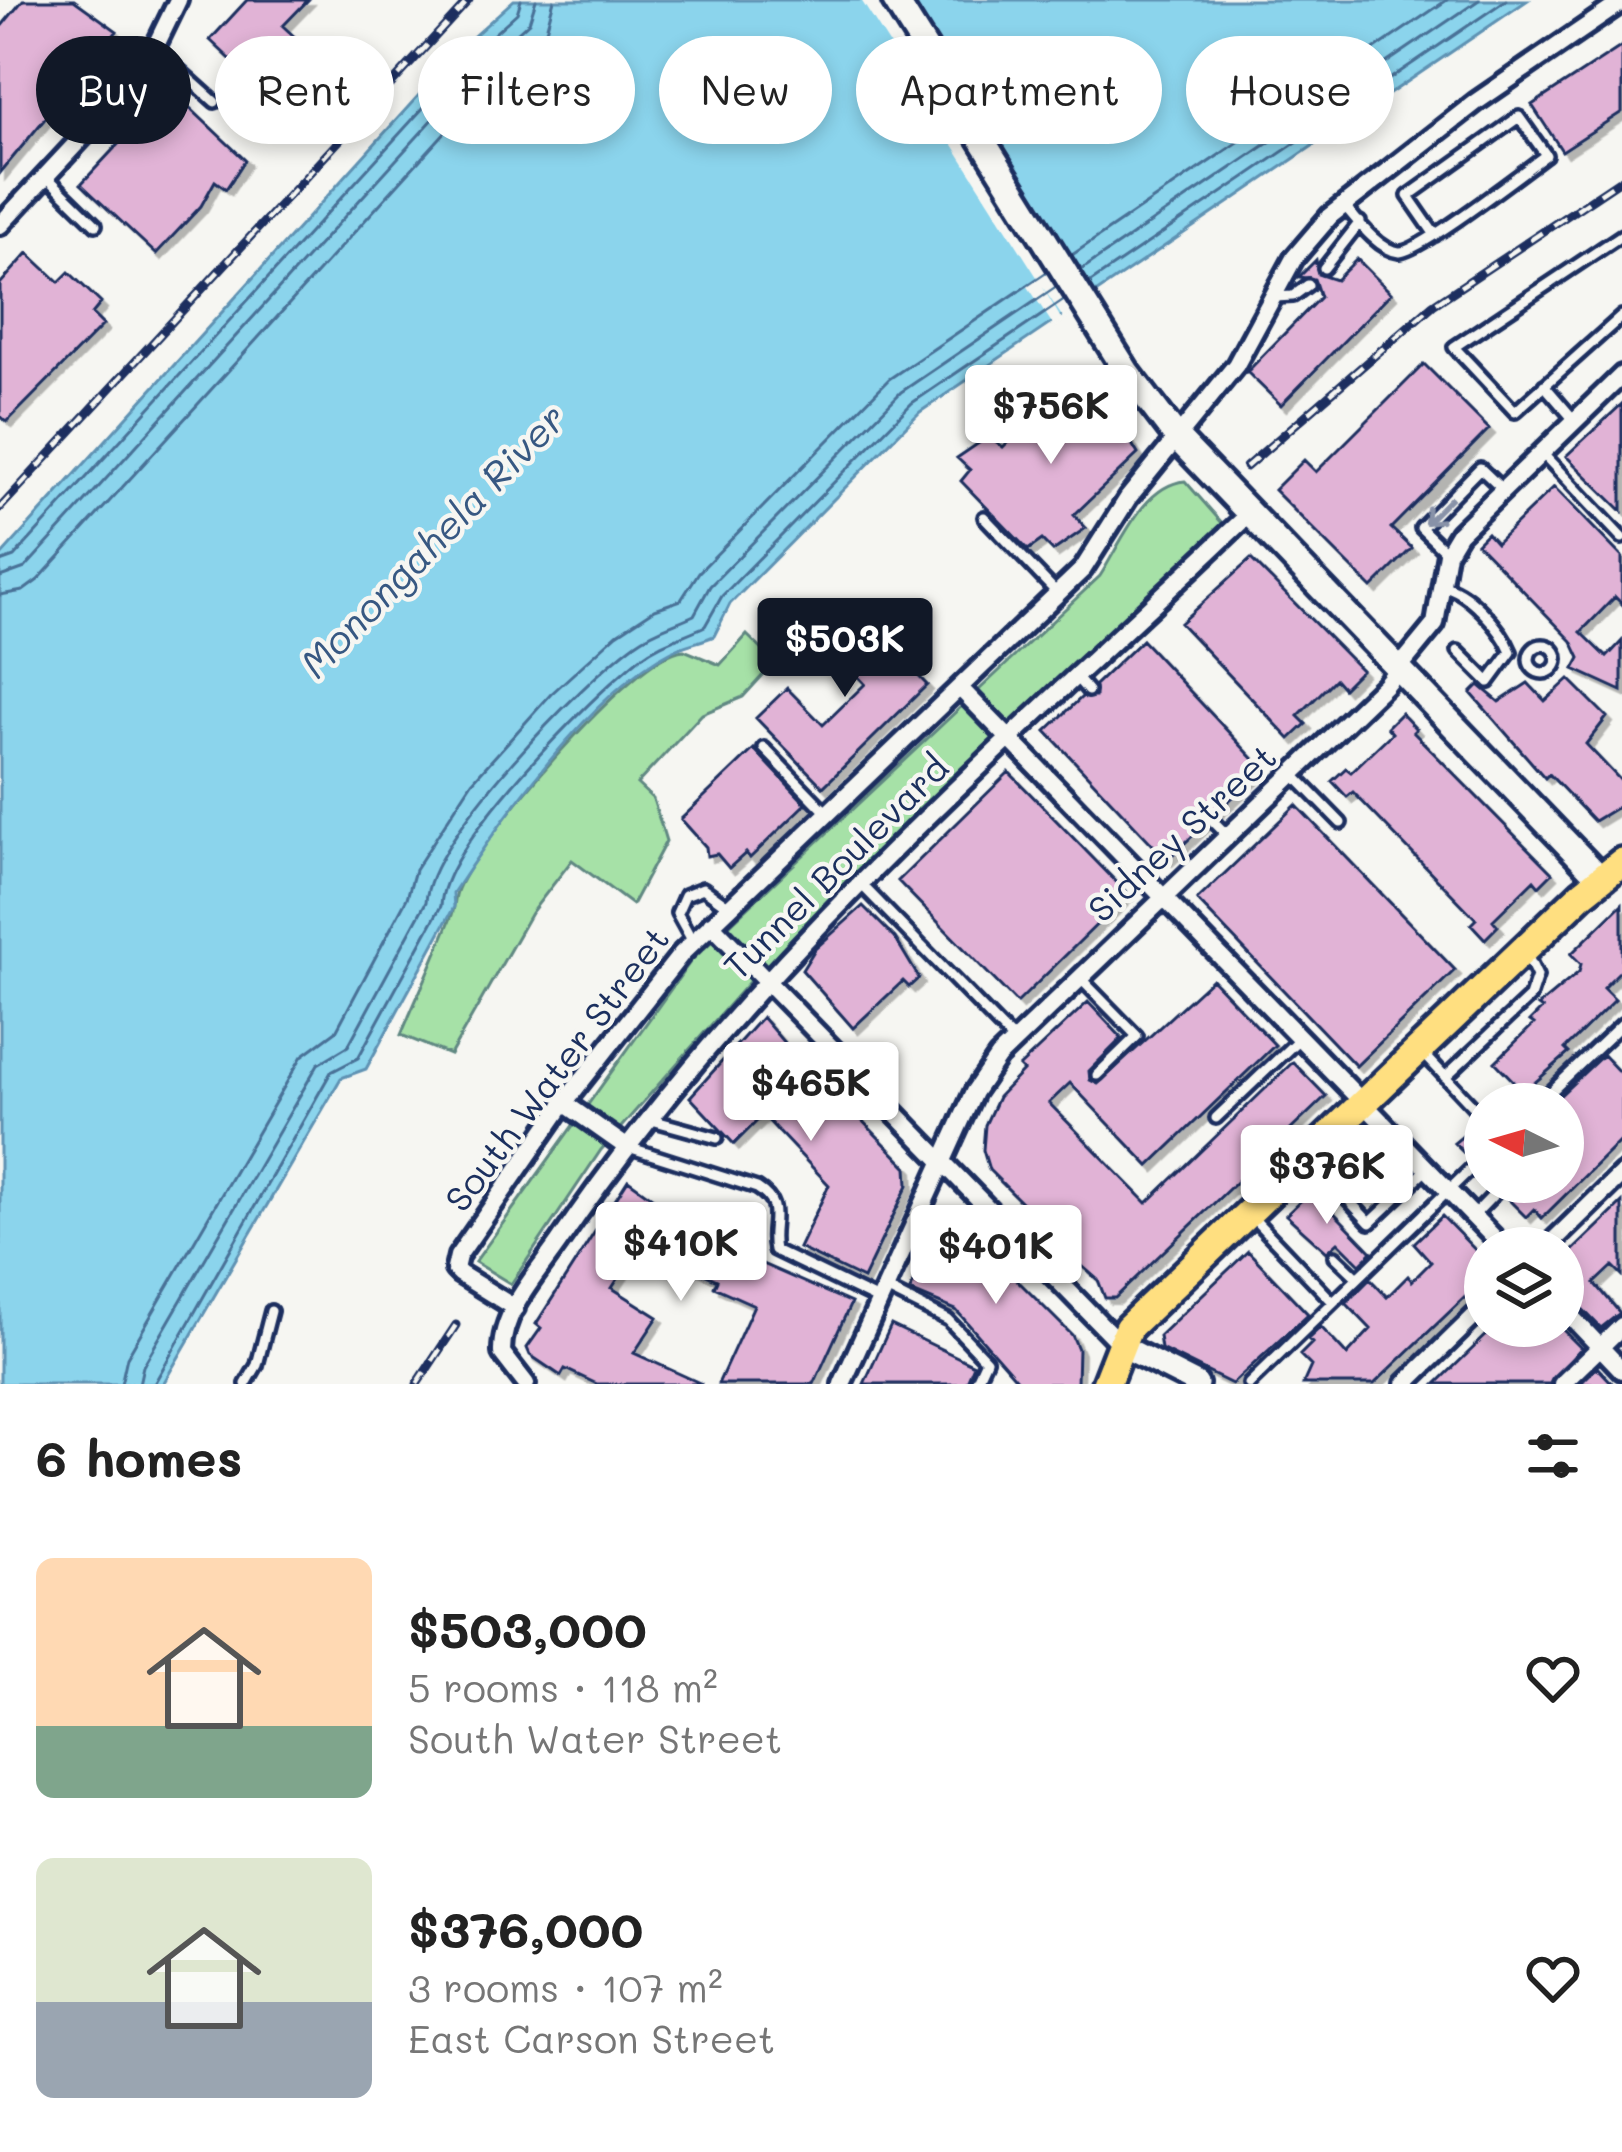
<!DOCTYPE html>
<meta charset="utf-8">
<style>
body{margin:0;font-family:Mali,sans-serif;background:#f6f6f6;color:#222;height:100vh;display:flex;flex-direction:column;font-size:45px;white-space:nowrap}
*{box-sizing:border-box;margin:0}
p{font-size:39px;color:#767676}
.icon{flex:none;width:66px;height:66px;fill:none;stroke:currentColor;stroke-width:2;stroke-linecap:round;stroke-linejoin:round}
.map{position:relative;height:1384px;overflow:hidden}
.sheet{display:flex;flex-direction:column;background:#fff;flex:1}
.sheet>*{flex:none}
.top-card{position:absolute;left:36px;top:36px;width:1551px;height:108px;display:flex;gap:24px}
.needle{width:78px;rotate:275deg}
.fabs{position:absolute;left:1464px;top:1083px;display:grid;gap:24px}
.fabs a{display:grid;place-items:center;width:120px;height:120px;border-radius:50%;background:#fff;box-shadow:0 6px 18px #0003;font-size:60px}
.price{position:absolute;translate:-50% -102px;padding:0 27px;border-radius:12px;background:#fff;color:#222;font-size:39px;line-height:78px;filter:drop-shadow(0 3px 6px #0008)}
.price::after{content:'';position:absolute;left:50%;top:72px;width:36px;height:27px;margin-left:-18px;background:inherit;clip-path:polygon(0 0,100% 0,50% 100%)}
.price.on{background:#111827;color:#fff}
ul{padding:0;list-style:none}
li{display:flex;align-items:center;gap:36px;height:300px;padding:0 36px}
li span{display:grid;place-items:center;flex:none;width:336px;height:240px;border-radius:18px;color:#555}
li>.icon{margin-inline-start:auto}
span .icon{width:144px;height:144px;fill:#fffc;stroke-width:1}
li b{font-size:51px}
h2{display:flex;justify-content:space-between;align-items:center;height:144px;padding:0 36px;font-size:51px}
.pill{padding:0 42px;border-radius:54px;background:#fff;box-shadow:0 6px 18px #0003;font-size:42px;line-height:108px}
.pill.on{background:#111827;color:#fff}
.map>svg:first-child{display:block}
.green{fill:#a6e1a7;stroke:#608882;stroke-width:3}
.water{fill:#8bd4ec;stroke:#5e92b3;stroke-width:3}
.pier{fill:#f6f6f2}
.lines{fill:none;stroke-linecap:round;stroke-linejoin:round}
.shore{stroke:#487197;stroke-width:3}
.building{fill:#e1b3d6;stroke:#1b2f5e;stroke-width:3;filter:url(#shadow)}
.service-casing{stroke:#1b2f5e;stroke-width:18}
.minor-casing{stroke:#1b2f5e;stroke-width:26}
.tertiary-casing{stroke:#1b2f5e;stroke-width:30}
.secondary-casing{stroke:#1b2f5e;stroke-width:33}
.primary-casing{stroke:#1b2f5e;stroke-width:36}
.service{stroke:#f6f6f2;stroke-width:9}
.minor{stroke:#f6f6f2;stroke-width:16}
.tertiary{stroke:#f6f6f2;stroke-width:21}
.secondary{stroke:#f6f6f2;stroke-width:24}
.primary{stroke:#ffdf80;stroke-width:27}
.rail-casing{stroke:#1b2f5e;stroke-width:9}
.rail{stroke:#f6f6f2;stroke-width:4.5;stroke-dasharray:14;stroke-linecap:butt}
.oneway{stroke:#8892a8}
.labels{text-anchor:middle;stroke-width:9;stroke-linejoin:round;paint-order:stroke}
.street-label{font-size:36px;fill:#1b2f5e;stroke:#f6f6f2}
.water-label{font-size:39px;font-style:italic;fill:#375882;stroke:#f6f6f2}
</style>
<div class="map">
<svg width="1622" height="1384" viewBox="0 0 1622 1384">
<defs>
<filter id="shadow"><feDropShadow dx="5.5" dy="5.5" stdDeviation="0" flood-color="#0004"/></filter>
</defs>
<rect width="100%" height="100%" fill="#f6f6f2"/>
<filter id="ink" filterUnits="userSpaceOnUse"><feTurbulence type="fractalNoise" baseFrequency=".00833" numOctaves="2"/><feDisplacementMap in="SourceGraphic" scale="24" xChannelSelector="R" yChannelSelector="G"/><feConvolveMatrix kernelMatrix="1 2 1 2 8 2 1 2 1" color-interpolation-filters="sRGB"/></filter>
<g filter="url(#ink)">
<path class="green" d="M1185,481l38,43 -475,459 -147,167 -90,134 -36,-22 216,-301 409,-385c21,-32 43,-91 85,-95z
M747,635l28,27 -32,35 -41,17 -65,70 16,15 13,42 -34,64 -60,-45 -41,53 -81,142 -49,-20c17,-40 35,-79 51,-120 3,-8 2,-18 6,-26 21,-50 175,-235 226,-239l36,15z"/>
<path class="water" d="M514,0h1014l-608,412 -190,192 -16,32c-14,6 -31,9 -44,16 -78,40 -169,168 -217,241l1,14 -88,162 -25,9 -178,306h-163v-827l467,-515z"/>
<path class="pier" d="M861,0h16l196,315 -8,6 -23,-35 21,36 -8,6 -28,-43 10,-8z"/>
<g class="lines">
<path class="shore" d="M1072,255l375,-255
M1081,270l398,-270
M1089,283l417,-283
M0,562l14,-5 461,-506 42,-38 4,-13
M0,577l25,-9 461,-507 43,-39 7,-22
M0,595l23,-4 15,-11 460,-506 48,-44 8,-30
M121,1384l6,-27 175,-301 34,-25 71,-133 8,-28 57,-88 79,-88 66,-60 38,-25 26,-9 18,-28 190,-193 158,-107
M139,1384l4,-18 175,-302 30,-18 78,-144c3,-64 156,-220 210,-259 19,-14 37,-18 58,-28l16,-29 191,-194 155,-105
M154,1384l177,-312 27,-14 83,-152c2,-62 149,-208 199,-248 21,-16 42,-21 65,-32l17,-30 190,-193 152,-103"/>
</g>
<path class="building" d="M23,0h51l43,31 -9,12 -13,2 1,12 -96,116v-145z
M247,0h61l-25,26 30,28 -33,34 8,8 -26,26 -6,-17 -18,5 -1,-29 8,-8 -35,-33z
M1622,46v66l-60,39 -30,-46z
M170,89l75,71 -19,29 -11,-8 -14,25 -45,48 -75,-70z
M28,253l31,29 10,-10 32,31 -9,11 11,11 -96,97 -7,-6v-132z
M1357,259l34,34 -110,112 -34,-33 73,-75 -6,-18 -15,-2 17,-17 2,14 18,6z
M1424,364l65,65 -98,99 21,20 -40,40 -98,-98 30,-30 12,12z
M1092,378l46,76 -64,61 12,13 -33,23 -11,-11 -14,10 -67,-69 9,-11 -13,-12 32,-22 14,11 68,-67 9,10z
M1622,404v107l-56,-55z
M1554,487l68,70v47l-7,-7 -34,35 26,25 15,-16v50l-48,-22 6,-11 -8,-17 -95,-98 10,-10 9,10z
M1251,559l110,111 -18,18 -8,-9 -37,37 8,8 -16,15 -110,-116z
M847,602l80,83 -104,102 -67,-69 31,-30 36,37 42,-41 -49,-51z
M1142,640l121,129 -46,43 -12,-1 -1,14 -37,35 -121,-129 36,-34h13v-12z
M1569,679l38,38 -21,27 36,38v22l-28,17 -45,-47 -4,4 -74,-85 8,-8 20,17 29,-19 17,18z
M1401,713l15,16 -3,3 139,141 -13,13 -5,-6 -41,40 5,6 -13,13 -14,-15 5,-5 -123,-127 -6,5 -15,-16 14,-13 5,4 41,-39 -5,-6z
M754,749l52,55 -56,54 -4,-5 -17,15 -12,-14 -10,2 -1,-9 -25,-28z
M1009,772l119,122 -111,109 -119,-122z
M1296,805l159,165 -99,96 -159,-166z
M1622,904v65l-19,19 12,12 -50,49 4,4 -45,39 -29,-30 39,-38 -4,-3 12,-12 -4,-3 41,-34 2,-8 -10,-10z
M863,906l32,32 24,40 -10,9 -6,-6 -50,47 -51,-58 13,-21z
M1212,979l63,66 -126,121 -79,-83 -21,20 98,100 146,-141 33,34 -211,202h-10l-7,-18 -61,-53 -14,-14 5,-4 -39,-39 -6,-20 2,-25 13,-28 25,-26 -4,-4 69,-65 34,36 -33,33 1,9 8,4z
M762,1017l81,95 5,-6 59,61 1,18 -45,94 -64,-31 30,-63 -52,-55 -14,-15 -29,29 -44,-47z
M1603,1055l19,20v64l-80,79 -8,-9 -8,8 -18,-18 17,-17h38v-78h-12z
M1465,1134l14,14 -10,10 -15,-15z
M628,1180l46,33 2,-5 72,34 -6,13 109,48 -37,81h-96l36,-79 -40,-18 3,-7 -77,-35 -28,43 46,29 -24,36 68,31h-105l-32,-15 -4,7 -31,-21 -3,-7 14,-20 -5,-4z
M1312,1190l60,62 -12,12 -22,-22 -11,10 -41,-37z
M1622,1203v72l-9,-9 -18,17 25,30 -19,15 -38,-39v-29z
M952,1215l120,120 6,14 -1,35h-56l-65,-74 -46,-19 27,-68z
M1442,1216l43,44v18l-111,106h-71l8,-18 -11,-11 12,-12 -4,-4 13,-12 26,28 24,-26 -25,-26 24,-24 17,18 21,-21 4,5 19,-19 -17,-19z
M1248,1251l60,63 -76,70 -71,-35 -2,-13z
M891,1325l83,40 -8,19h-102z
M1496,1326h63l22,22 -31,36h-114z
M1597,1367l16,17h-33z"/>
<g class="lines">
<g class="service-casing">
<path id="service" d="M102,50l34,30
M157,50l58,52
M46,176l50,49
M1343,204c13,15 35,46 56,48 18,2 125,-81 147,-97l-27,-38 -111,79 27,39
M1622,235l-168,112 61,65 107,-96
M1324,268l36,-46
M1275,297l18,-1 15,-11
M1544,385l31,36
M1542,453l80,85
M984,517l74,77
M1447,553l-26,-25 59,-60 22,21
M1442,586c25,3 60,43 69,66l-22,30 -31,-31
M1529 659a14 14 0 1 1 28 0a14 14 0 1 1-28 0Z
M1077,678l11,13
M764,748l64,66
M1293,774l48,49
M1210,818l18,18
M862,885l151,155
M693,942l-16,-29 8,-18 18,-7 26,19
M1079,977l58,59 -40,39
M1423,1053l62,66
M1445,1077l85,-80 7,-21 -10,-21
M1538,1104l84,-80
M1216,1118l83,-79
M648,1119l69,19
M1399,1141l-56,53 27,29 57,-54
M625,1146l132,42c29,18 11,36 17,62l106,51
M1473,1216l33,-34
M1252,1217l81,85
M1335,1256l23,22
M886,1289l62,31 38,40 -11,24
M246,1384l11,-19 14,-54
M1249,1384l236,-229"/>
</g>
<g class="minor-casing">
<path id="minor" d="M0,225l143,-153 35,-72
M960,688l544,560
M711,924l411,422
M564,1103l61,43
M1546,1248l76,-74
M515,1308l-55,-34 -5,-5 3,-13 106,-153 118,-150 401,-384 45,-71 108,-133 58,-107 36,-42 146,-114 146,-100
M1563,1308l59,62
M526,1384l-24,-31c-1,-41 35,-79 57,-111 187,-277 449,-499 690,-728
M842,1384l132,-292 24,-35 387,-372 50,-61 12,-71 12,-20 163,-158
M1405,1384l80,-78
M1562,1384l60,-58"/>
</g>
<g class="tertiary-casing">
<path id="tertiary" d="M1122,1346l75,38"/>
</g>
<g class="secondary-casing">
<path id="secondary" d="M895,0l232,372 51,67 423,440"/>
</g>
<g class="primary-casing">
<path id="primary" d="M1106,1384l22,-56 455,-435 39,-31"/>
</g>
<use href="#service" class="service"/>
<use href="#minor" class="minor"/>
<use href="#tertiary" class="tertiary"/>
<use href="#secondary" class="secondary"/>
<use href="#primary" class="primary"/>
<g class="rail-casing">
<path id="rail" d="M1246,467l187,-162 189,-126
M0,508l469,-508
M417,1384l39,-59"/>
</g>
<use href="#rail" class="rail"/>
</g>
<defs><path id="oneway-shaft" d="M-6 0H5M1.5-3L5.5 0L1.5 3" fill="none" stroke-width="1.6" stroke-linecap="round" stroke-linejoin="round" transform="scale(3)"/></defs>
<use class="oneway" href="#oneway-shaft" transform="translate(1438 511) rotate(135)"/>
</g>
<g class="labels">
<g class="street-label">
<text transform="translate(1182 833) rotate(-43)" y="13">Sidney Street</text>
<text transform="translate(836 867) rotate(-45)" y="13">Tunnel Boulevard</text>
<text transform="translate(557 1069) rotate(-53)" y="13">South Water Street</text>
</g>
<g class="water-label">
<text transform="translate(433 541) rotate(-46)" y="14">Monongahela River</text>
</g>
</g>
</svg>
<div class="fabs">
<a><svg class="needle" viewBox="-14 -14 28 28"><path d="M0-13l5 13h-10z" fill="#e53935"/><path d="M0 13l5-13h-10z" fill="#767676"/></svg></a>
<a><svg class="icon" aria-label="layers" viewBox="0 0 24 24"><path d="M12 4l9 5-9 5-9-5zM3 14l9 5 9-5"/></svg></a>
</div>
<b class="price" style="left:1051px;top:467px">$756K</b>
<b class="price on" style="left:845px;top:700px">$503K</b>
<b class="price" style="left:811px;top:1144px">$465K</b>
<b class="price" style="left:1327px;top:1227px">$376K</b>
<b class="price" style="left:681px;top:1304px">$410K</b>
<b class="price" style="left:996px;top:1307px">$401K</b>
<div class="top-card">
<a class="pill on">Buy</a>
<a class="pill">Rent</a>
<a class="pill">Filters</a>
<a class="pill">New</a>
<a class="pill">Apartment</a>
<a class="pill">House</a>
</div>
</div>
<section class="sheet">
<h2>6 homes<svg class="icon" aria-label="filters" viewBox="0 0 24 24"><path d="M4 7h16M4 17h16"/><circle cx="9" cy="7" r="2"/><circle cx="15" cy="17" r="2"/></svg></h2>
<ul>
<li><span style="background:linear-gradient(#ffd9b3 70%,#7fa58c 0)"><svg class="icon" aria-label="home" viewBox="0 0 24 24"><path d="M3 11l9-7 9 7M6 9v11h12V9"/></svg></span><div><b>$503,000</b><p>5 rooms · 118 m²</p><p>South Water Street</p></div><svg class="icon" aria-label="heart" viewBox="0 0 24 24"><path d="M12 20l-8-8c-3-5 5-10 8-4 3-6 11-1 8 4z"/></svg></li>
<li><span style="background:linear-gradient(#dfe7d0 60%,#9aa5b1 0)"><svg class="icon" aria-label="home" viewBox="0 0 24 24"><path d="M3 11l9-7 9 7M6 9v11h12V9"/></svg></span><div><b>$376,000</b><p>3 rooms · 107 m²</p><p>East Carson Street</p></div><svg class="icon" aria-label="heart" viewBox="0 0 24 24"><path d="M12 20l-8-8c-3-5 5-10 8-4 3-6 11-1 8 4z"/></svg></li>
</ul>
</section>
